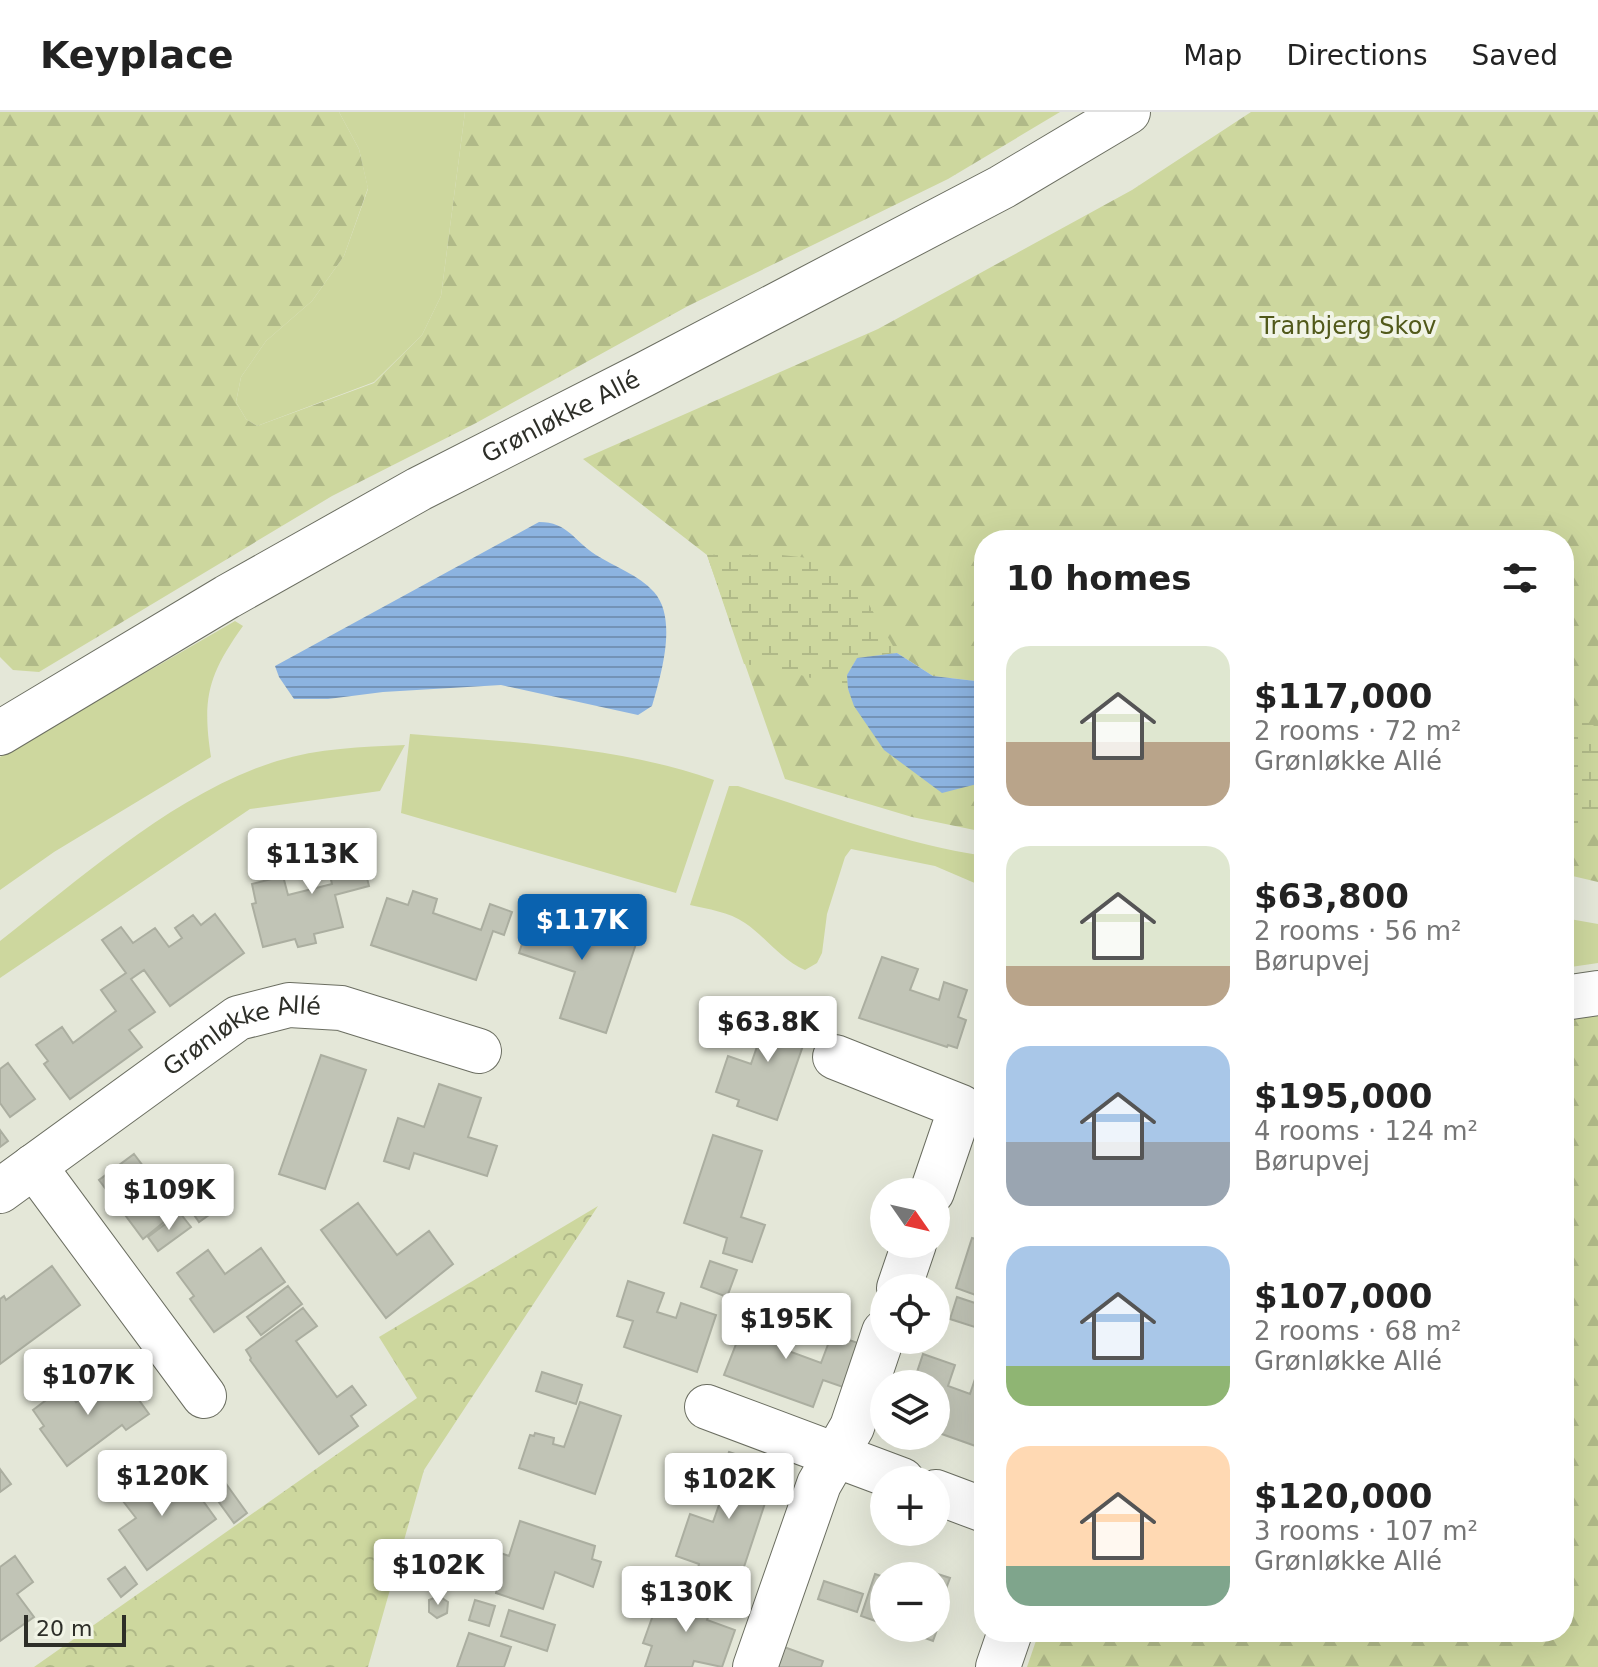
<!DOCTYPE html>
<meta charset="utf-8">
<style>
body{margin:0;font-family:"DejaVu Sans",sans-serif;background:#f2f2f2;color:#222;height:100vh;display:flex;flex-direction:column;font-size:30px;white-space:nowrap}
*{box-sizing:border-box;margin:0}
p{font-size:26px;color:#767676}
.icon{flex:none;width:44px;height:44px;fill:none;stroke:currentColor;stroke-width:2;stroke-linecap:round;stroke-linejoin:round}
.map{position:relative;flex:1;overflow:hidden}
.sheet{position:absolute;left:974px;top:418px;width:600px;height:1112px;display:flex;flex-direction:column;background:#fff;border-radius:32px;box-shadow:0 8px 32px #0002}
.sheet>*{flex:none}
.needle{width:52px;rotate:124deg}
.fabs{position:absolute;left:870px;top:1066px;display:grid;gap:16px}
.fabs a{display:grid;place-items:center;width:80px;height:80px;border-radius:50%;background:#fff;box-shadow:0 8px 32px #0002;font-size:40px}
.scale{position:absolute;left:24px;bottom:20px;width:102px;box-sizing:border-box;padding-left:8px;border:4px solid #2d2e28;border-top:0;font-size:22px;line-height:28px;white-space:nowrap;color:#2d2e28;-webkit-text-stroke:6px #f1f4e6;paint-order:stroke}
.price{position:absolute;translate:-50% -68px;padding:0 18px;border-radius:8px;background:#fff;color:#222;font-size:26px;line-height:52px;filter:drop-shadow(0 2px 4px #0008)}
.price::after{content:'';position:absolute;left:50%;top:48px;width:24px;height:18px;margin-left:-12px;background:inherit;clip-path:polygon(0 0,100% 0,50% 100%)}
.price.on{background:#0a62af;color:#fff}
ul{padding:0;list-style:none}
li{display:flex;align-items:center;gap:24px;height:200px;padding:0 32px}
li span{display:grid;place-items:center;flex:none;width:224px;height:160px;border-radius:24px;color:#555}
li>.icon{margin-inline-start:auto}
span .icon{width:96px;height:96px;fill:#fffc;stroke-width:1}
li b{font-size:34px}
h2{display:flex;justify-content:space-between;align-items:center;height:96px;padding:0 32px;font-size:34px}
header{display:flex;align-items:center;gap:48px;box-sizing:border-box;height:112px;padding:0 40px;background:#fff;border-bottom:2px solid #e0e0e0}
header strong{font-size:38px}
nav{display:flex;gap:44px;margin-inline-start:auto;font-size:28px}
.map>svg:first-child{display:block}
.grass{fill:#cdd79e}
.forest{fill:url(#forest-firs)}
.wetland{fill:url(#wetland-marsh)}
.park{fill:url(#park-crowns)}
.water{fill:url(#water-rules)}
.building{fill:#c1c4b6;stroke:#abaea0;stroke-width:2}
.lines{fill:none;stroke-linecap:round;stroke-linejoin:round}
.minor-casing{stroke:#6b6e61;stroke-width:46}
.minor{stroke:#fff;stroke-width:44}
.labels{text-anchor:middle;stroke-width:8;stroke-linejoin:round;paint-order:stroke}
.park-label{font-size:24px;fill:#51591a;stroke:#f1f4e6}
.street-label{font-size:24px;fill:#2d2e28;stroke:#f1f4e6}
</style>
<header>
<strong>Keyplace</strong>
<nav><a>Map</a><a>Directions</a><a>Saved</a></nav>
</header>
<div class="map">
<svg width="1598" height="1555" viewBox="0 0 1598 1555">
<defs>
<pattern id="forest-firs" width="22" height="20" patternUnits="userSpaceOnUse" patternTransform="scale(2)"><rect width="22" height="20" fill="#cdd79e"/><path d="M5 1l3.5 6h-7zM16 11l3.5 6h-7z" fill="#b0b988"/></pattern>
<pattern id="wetland-marsh" width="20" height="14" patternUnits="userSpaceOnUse" patternTransform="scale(2)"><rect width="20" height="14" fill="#cdd79e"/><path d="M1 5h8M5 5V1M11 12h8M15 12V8" fill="none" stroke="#b0b988"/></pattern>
<pattern id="park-crowns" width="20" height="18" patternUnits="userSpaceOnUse" patternTransform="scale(2)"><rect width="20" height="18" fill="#cdd79e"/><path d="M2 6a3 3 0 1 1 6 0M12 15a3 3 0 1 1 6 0" fill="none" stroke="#b0b988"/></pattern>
<pattern id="water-rules" width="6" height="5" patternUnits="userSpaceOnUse" patternTransform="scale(2)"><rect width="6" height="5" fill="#8cb3e0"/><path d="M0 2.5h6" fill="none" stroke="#7392b6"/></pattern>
</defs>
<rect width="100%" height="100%" fill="#e4e7d8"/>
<path class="grass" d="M339,0h126l-24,184 -19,39 -48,47 -117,44 -11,-7 -10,-17 5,-25 25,-36 46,-40 32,-45 24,-67 -9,-40z
M235,509l8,5c-35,49 -41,72 -32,131l-157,95 -54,38v-133z
M410,622c102,8 207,12 304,46l-38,113 -275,-80z
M405,633l-25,46 -130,18 -250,169v-37c84,-65 175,-148 277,-180 42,-13 84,-14 128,-16z
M729,674h9c81,26 162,57 246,70v31l-49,-21 -84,-17 -6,8 -18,57 -5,39 -5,10 -12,7c-24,-10 -39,-33 -60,-47 -16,-11 -37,-14 -55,-18z
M1564,806l34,6v39l-34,5z"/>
<path class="forest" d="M0,0h339l20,37 9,39 -24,68 -32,45 -46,40 -25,36 -5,25 10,17 11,7 117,-43 48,-48 19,-39 24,-184h595l-112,67 -260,127 -212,117 -144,73 -293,176 -26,-2 -13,-13z
M1251,0h347v770l-34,-8v-334h-580v142l-51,-6 -36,-23 -40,5 -10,17 1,15 129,94 7,-8v56l-72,-15 -127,-38 -78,-224 -124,-96 295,-130 254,-139z
M1598,897v658h-571l12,-35h525v-618z"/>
<path class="wetland" d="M773,442l44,5 40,25 40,69 -40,5 -10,17 1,14 -64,-19 -40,-6 -37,-109z
M1564,597l34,19v98l-34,2z"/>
<path class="park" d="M598,1094l-174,264 -56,197h-334l383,-269 -38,-61z"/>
<path class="water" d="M539,410c29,0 35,19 57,33 19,12 43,20 58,37 24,27 7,83 -2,114l-14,9 -137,-30 -118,7 -55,7h-34l-15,-22 -4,-11z
M897,541l36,23 51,6v94l-7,8 -35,9 -58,-43 -30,-44 -6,-17 -1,-14 10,-17z"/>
<path class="building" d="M369,720l6,23 -13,3 7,28 -34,9 8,32 -29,7 2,9 -18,4 -3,-8 -32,8 -11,-43 4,-1 -4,-19 31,-8 5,19 44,-11 -10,-41z
M413,779l24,8 -4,14 48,17 9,-26 22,8 -8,23 -11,-4 -17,49 -105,-35 16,-47 21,7z
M535,792l103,34 -32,95 -46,-15 15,-46 -56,-19z
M215,802l29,39 -74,53 -26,-36 -13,9 24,33 -26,18 13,17 -72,52 -26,-35 4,-3 -12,-16 26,-18 11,16 43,-32 -15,-21 25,-17 -24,-33 19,-13 12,16 22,-15 14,19 13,-9 -7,-10 18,-13 8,10z
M882,845l36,12 -8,21 29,10 5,-18 23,8 -9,27 8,3 -9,28 -9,-3 -1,2 -88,-29z
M772,891l41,14 -36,103 -40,-14 2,-6 -23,-8 12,-36 23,8z
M321,943l45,15 -41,119 -46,-15z
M8,951l27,36 -25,18 -10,-14v-34z
M439,972l42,14 -13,39 29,9 -10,30 -73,-23 -5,16 -25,-8 14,-43 26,9z
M0,1018l8,11 -8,6z
M713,1023l49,16 -21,66 24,8 -13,37 -29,-9 4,-15 -43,-15z
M134,1042l25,33 25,-18 17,23 -58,47 -44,-59z
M208,1085l8,13 -17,12 -9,-13z
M358,1091l39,52 32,-24 24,33 -67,54 -65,-88z
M180,1101l11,14 -33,24 -10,-14z
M972,1126l12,3v57l-28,-10z
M261,1136l24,34 -71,50 -24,-33 4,-3 -17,-23 31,-23 17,24z
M710,1149l27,9 -10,27 -26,-10z
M52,1154l28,39 -80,59v-65l4,-3 2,4z
M628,1169l36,12 -7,19 19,6 5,-15 35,12 -19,57 -73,-25 9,-26 -16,-5z
M288,1174l14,18 -41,31 -14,-18z
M957,1185l27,9v24l-34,-11z
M303,1196l14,18 -21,15 41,56 15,-11 14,19 -15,11 7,10 -39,28 -69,-94 1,-2 -5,-8z
M749,1199l42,15 -8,23 38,14 11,-29 26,9 -15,44 -20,-7 -10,27 -89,-32z
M923,1242l32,11 -7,21 22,8 7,-21 7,2v74l-48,-17v-48h-23z
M118,1259l31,43 -23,16 -4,-5 -55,41 -27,-37 4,-3 -11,-16 32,-24 11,16z
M542,1260l40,13 -6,19 -40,-13z
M580,1290l41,14 -26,78 -76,-26 11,-33 4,1 1,-3 19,5 -1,6 11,3z
M729,1340l44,15 -8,26 3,1 -29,88 -41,-14 1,-4 -23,-8 14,-42 23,8 13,-37 -7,-3z
M214,1355l33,46 -13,10 -34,-47z
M0,1357l11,15 -11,8z
M145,1359l19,26 24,-17 28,39 -69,51 -28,-40 17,-12 -20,-26z
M520,1409l75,25 -3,13 9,3 -8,25 -38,-15 -12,37 -47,-16 1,-4 -22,-7 11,-34 23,8z
M15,1444l18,26 -16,12 17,23 -34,24v-74z
M125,1455l12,17 -16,13 -13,-18z
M919,1456l31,10 -7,19 5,2 -15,42 -36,-13h39v-52h-20z
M875,1462l9,3v47l-23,-8z
M824,1469l39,13 -6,18 -39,-13z
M671,1476l43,14 -7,18 28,10 -13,37 -28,-6 -2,6h-47l7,-21 -9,-3 14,-39 8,3z
M439,1484l9,6 -1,11 -10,5 -8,-6v-12z
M475,1488l20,6 -6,20 -20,-6z
M509,1498l46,15 -8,26 -46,-15z
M469,1521l42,14 -7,20h-47z
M784,1535l39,14 -2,6h-44z"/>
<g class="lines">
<g class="minor-casing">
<g id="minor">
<path id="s1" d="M0,621l227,-136 192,-108 226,-115 357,-187 126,-75"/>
<path d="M1564,886l34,-5"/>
<path d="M835,945l126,50 -29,85"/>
<path d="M34,1054l170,230"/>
<path id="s2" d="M0,1079l238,-173 51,-13 52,3 138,43"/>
<path d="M899,1176l15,-44"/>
<path d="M707,1295l195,73"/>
<path d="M936,1380l48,18"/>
<path d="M755,1555l64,-183 33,-57 32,-95"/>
<path d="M998,1555l12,-35"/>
</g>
</g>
<use href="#minor" class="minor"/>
</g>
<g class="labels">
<g class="park-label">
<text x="1348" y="222">Tranbjerg Skov</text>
</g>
<g class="street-label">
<text dy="8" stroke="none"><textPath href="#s1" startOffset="644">Grønløkke Allé</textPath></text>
<text dy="8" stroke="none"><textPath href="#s2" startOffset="292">Grønløkke Allé</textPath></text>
</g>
</g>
</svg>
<div class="fabs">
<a><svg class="needle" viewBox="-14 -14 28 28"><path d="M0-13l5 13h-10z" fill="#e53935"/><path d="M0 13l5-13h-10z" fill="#767676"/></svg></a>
<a><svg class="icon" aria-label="locate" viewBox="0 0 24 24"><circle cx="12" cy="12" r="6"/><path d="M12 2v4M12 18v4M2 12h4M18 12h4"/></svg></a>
<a><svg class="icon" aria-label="layers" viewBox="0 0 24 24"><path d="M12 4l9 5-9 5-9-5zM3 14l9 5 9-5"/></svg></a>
<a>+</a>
<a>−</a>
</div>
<div class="scale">20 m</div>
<b class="price" style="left:312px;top:784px">$113K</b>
<b class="price on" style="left:582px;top:850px">$117K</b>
<b class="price" style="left:768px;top:952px">$63.8K</b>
<b class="price" style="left:169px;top:1120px">$109K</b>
<b class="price" style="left:786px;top:1249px">$195K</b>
<b class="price" style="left:88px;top:1305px">$107K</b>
<b class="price" style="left:162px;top:1406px">$120K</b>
<b class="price" style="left:729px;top:1409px">$102K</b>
<b class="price" style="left:438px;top:1495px">$102K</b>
<b class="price" style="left:686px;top:1522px">$130K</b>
<section class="sheet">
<h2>10 homes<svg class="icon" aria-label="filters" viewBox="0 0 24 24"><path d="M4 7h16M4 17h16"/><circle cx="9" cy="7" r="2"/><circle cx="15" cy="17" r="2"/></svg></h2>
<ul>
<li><span style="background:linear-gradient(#dfe7d0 60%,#b9a48a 0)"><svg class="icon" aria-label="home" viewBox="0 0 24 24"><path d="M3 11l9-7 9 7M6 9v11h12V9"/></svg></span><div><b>$117,000</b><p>2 rooms · 72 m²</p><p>Grønløkke Allé</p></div></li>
<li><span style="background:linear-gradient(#dfe7d0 75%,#b9a48a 0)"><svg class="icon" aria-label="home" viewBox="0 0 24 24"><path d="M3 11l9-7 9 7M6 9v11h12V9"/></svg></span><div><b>$63,800</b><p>2 rooms · 56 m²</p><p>Børupvej</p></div></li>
<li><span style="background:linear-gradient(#a9c7e8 60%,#9aa5b1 0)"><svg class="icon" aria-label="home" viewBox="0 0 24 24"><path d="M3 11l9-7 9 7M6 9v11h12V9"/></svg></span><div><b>$195,000</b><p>4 rooms · 124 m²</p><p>Børupvej</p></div></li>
<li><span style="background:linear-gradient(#a9c7e8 75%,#8fb573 0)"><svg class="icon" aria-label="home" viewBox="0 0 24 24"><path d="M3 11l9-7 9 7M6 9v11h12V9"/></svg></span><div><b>$107,000</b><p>2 rooms · 68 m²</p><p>Grønløkke Allé</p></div></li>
<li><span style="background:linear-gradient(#ffd9b3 75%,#7fa58c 0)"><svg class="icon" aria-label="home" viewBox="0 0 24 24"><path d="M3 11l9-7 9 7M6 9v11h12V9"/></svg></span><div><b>$120,000</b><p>3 rooms · 107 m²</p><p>Grønløkke Allé</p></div></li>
</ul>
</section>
</div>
